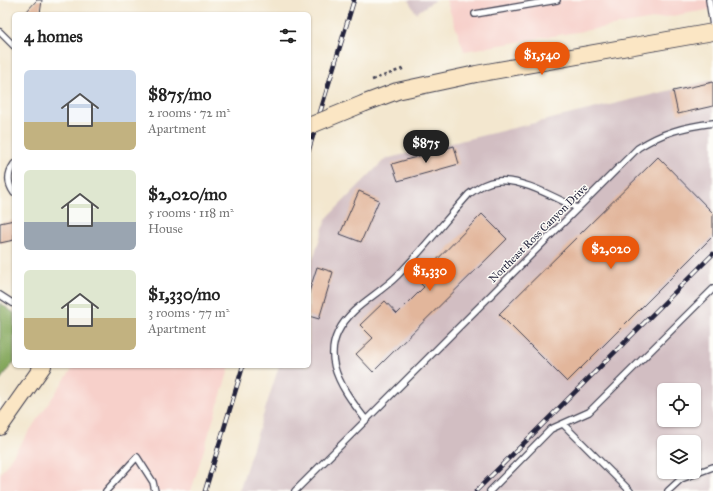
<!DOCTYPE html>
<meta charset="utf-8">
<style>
body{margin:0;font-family:"IM FELL Great Primer",serif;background:#f6f6f6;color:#222;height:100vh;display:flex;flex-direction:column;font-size:15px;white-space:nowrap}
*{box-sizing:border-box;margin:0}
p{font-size:13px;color:#767676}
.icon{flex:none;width:22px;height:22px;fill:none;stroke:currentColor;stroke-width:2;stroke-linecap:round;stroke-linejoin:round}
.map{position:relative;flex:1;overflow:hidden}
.panel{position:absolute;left:12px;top:12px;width:299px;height:356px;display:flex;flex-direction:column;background:#fff;border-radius:6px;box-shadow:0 1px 3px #0004}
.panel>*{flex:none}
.tools{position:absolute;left:657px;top:383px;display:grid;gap:8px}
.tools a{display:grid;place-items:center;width:44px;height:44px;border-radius:6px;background:#fff;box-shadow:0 1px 3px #0004;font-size:20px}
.price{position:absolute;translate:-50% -34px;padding:0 9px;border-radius:14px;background:#ea580c;color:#fff;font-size:13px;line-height:26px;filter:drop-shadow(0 1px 2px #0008)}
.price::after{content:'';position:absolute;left:50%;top:24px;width:12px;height:9px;margin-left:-6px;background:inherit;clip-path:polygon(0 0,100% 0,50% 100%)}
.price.active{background:#222;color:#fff}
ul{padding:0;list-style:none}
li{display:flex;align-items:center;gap:12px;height:100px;padding:0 12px}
li span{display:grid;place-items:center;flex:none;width:112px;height:80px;border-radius:6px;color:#555}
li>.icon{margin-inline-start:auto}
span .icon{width:48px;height:48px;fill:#fffc;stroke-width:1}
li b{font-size:17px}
h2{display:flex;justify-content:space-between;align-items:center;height:48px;padding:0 12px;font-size:17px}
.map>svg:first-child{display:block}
.built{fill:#f7d0ca}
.industrial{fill:#d2bec2;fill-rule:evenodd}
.forest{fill:#84a75c;stroke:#53644c}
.building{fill:#e2b69b}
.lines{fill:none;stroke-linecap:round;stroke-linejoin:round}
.service-casing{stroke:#414051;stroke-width:8}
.secondary-casing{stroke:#414051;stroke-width:18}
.path{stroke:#414051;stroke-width:2.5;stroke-dasharray:3 3;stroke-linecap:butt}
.service{stroke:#fff;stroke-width:5.5}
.secondary{stroke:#fbe6c4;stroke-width:16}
.rail-casing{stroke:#22223b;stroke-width:4.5}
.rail{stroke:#fdfcf7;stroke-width:3;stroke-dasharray:9;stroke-linecap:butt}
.secondary-bridge-casing{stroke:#414051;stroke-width:18;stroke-linecap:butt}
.secondary-bridge{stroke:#fbe6c4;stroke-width:16}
.labels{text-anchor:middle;stroke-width:3;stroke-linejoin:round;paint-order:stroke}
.street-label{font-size:11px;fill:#22223b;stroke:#fdfcf7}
</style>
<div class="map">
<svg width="713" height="491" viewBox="0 0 713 491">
<rect width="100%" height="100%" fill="#fdfcf7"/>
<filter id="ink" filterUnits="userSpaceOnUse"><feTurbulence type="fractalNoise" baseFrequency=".025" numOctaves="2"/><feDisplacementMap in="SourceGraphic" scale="8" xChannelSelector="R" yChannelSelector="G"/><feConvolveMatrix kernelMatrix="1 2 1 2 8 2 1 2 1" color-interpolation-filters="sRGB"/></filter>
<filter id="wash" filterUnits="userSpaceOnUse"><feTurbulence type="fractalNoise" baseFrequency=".012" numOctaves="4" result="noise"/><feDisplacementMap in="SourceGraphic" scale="16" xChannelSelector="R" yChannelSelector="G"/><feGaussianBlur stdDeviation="0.9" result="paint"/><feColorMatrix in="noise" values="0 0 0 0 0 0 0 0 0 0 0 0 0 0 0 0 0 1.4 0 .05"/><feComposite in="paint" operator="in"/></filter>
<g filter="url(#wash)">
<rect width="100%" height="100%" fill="#f3e7cf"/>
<path class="built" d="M446,0h267v9l-249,42z
M74,366h156l-39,125h-191v-17z"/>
<path class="industrial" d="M408,0h27l-19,13z
M713,80v411h-474l40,-125h30v-94l17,-53 59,-60zM664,390h30v30h-30zM664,442h30v30h-30z"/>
<path class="forest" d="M0,303l14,10v49l-14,18z"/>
<g id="blocks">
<path class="building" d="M37,0h5l-2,14 -14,-2z
M713,82v24l-35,8 -5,-23z
M454,146l5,18 -61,17 -6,-17z
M658,157l55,56v23l-146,146 -68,-68z
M359,191l20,9 -18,42 -21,-8z
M482,214l25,25 -134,133 -17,-18 17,-16 -13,-13 25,-24 12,13 27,-27 -7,-7z
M14,220v20l-14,3v-20z
M317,267l16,5 -14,47 -10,-3v-24z"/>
</g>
</g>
<g filter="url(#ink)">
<use href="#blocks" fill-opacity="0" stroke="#414051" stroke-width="1"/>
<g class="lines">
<g class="service-casing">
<path id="service" d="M709,0l4,26
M475,14l82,-14
M0,32l14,14
M14,164c-7,10 -7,19 0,29
M0,295l14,9
M366,420c-28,-36 -52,-71 -12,-109 13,-12 30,-22 43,-35 25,-25 48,-55 72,-82 9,-6 17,-12 28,-13 25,-3 58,17 80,27
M563,424l67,67
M106,491l31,-34 16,25 2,9
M295,491l343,-343c25,-16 46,-21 75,-25
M490,491l61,-62 38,-17 124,-123
M668,491l13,-12 32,-12"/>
</g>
<g class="secondary-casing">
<path id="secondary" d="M365,103l32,-12 79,-17 237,-42
M0,427l43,-61"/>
</g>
<path class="path" d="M372,80l33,-12"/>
<use href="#service" class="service"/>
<use href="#secondary" class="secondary"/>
<g class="rail-casing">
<path id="rail" d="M309,149l45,-149
M205,491l38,-125
M476,491l237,-237"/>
</g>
<use href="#rail" class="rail"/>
<g class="secondary-bridge-casing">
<path id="secondary-bridge" d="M309,126l56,-23"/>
</g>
<use href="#secondary-bridge" class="secondary-bridge"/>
</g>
</g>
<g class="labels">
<g class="street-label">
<text transform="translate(538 233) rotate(-45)" y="4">Northeast Ross Canyon Drive</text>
</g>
</g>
</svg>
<div class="tools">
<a><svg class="icon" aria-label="locate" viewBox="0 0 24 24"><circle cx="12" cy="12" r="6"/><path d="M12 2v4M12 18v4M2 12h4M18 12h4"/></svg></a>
<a><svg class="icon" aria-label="layers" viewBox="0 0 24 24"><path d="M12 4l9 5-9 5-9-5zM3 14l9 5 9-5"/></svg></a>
</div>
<b class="price" style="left:542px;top:76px">$1,540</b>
<b class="price active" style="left:426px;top:164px">$875</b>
<b class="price" style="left:611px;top:270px">$2,020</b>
<b class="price" style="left:430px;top:292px">$1,330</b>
<section class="panel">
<h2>4 homes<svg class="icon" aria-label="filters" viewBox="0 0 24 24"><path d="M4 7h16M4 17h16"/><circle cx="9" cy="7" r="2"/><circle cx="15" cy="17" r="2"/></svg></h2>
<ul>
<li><span style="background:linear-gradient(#c9d6e8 65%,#c2b280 0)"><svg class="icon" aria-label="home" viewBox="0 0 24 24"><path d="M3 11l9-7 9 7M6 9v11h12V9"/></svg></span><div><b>$875/mo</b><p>2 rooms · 72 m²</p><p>Apartment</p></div></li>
<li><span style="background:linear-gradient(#dfe7d0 65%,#9aa5b1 0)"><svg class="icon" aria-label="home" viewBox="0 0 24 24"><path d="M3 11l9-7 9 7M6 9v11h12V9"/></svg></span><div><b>$2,020/mo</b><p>5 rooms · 118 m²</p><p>House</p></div></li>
<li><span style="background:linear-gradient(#dfe7d0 60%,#c2b280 0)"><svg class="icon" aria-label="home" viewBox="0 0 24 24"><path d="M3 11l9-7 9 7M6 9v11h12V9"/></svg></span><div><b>$1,330/mo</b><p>3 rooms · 77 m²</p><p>Apartment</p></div></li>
</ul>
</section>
</div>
